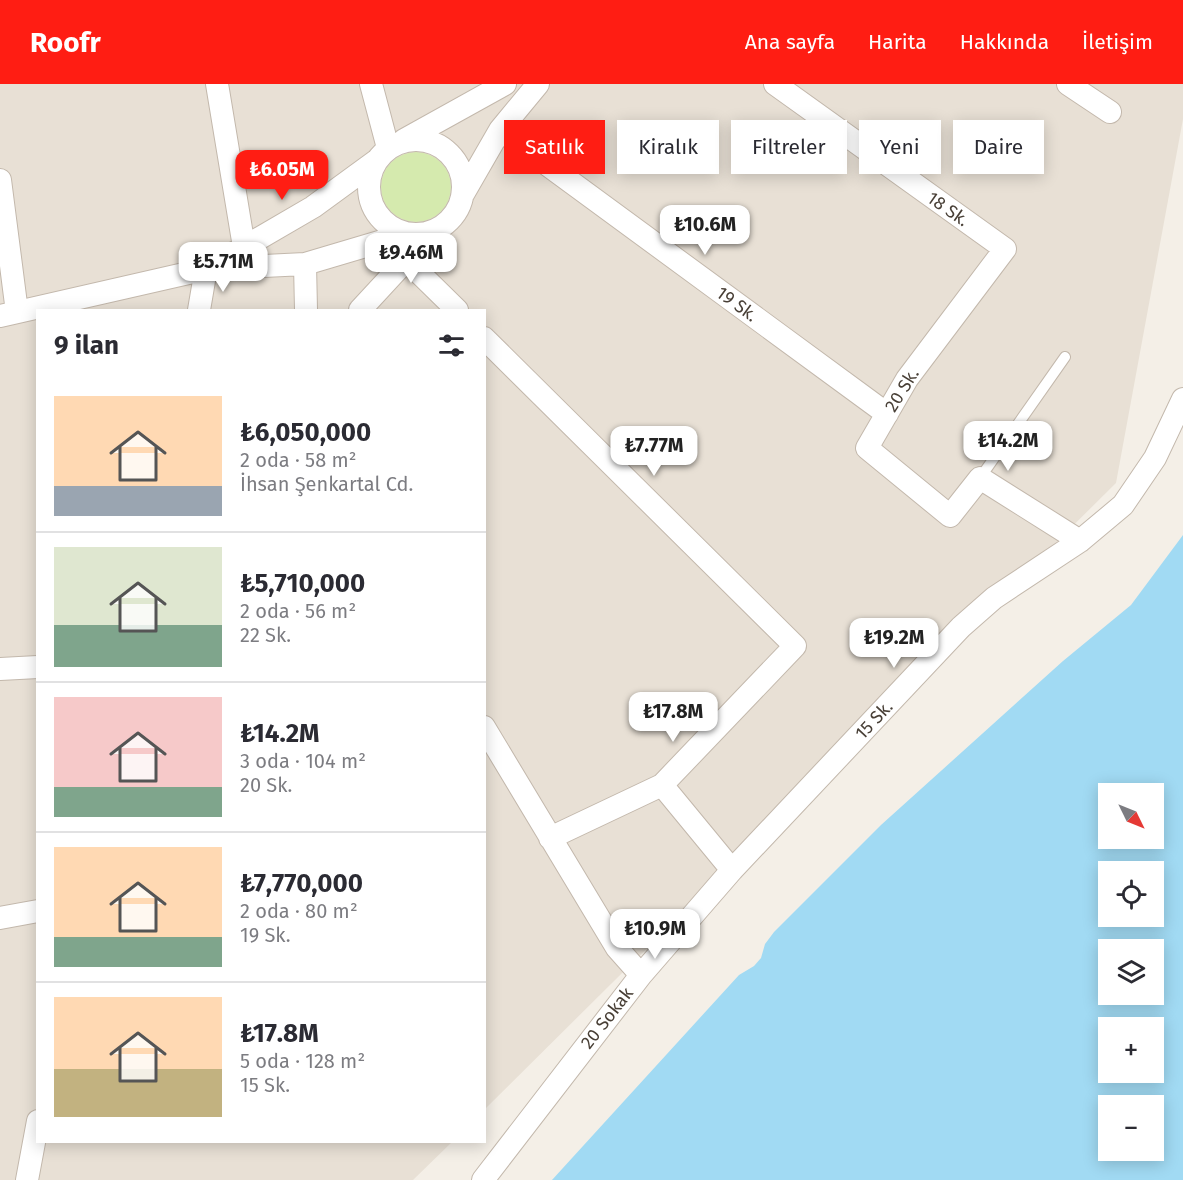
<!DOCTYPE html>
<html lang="tr">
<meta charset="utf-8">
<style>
body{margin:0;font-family:"Fira Sans",sans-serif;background:#f2f2f3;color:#2b2b33;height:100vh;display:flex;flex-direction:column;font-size:22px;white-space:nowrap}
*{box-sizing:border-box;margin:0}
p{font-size:20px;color:#7c7c81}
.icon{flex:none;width:33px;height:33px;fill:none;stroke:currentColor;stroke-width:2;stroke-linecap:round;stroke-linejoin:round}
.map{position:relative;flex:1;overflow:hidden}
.details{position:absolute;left:36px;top:225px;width:450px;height:834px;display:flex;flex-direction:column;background:#fff;border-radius:0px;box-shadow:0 3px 15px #0003}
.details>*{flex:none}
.guide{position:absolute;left:504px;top:36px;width:570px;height:54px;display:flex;gap:12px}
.needle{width:39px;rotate:133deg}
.controls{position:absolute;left:1098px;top:699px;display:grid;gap:12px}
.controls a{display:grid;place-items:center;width:66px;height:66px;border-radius:0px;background:#fff;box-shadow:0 3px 15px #0003;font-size:30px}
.price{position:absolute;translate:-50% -51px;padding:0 14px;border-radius:12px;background:#fff;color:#222;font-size:20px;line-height:39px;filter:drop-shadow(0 2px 3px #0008)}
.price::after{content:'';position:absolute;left:50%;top:36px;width:18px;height:14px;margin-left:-9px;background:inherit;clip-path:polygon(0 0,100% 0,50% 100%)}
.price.active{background:#ff1d13;color:#fff}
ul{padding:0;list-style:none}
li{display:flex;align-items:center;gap:18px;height:150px;padding:0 18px}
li+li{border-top:2px solid #e1e1e2}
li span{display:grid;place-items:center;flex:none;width:168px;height:120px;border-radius:0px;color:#555}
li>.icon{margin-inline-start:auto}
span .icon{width:72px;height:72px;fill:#fffc;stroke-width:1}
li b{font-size:26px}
h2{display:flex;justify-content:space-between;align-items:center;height:72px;padding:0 18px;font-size:26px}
.tag{padding:0 21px;border-radius:0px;background:#fff;box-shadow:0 3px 15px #0003;font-size:21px;line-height:54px}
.tag.active{background:#ff1d13;color:#fff}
header{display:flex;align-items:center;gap:36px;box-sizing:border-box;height:84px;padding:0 30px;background:#ff1d13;color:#fff}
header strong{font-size:28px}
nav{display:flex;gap:33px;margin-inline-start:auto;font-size:21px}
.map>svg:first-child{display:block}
.residential{fill:#e8e0d5}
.green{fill:#d5eaae}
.water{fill:#a1daf3;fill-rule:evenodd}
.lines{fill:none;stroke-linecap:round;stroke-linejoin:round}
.lane-casing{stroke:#c3b8ac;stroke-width:12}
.street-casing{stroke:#c3b8ac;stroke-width:24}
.lane{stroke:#fff;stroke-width:10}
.street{stroke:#fff;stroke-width:22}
.labels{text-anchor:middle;stroke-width:5;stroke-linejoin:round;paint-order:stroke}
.street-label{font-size:18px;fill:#483f36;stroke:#fff}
</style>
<header>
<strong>Roofr</strong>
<nav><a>Ana sayfa</a><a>Harita</a><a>Hakkında</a><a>İletişim</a></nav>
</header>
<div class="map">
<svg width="1183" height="1096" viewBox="0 0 1183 1096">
<rect width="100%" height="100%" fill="#f4efe7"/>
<path class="residential" d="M0,0h1183v35l-67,364 -631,626 -1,-799h-446v832h414l-39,38h-413z"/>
<path class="green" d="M381 103a35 35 0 1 1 70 0a35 35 0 1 1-70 0Z"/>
<path class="water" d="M1183,451v645h-631l187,-205 15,-9 7,-8 4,-14 9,-12 107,-107 182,-164 68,-56zM1108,710h46v44h-46zM1108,788h46v44h-46zM1108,866h46v44h-46zM1108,944h46v44h-46zM1108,1022h46v44h-46z"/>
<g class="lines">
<g class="lane-casing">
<path id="lane" d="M980,394l85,-121"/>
</g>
<g class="street-casing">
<path id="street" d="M217,0l27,163
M371,0l17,64
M775,0l230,165 -98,130 -40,69 83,68 30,-38 100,63
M1068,0l42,28
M500,46l387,284
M369 103a47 47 0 1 1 94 0a47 47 0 1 1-94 0Z
M404,56l101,-56
M0,96l17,132
M462,112l38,-66 38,-46
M406,176l51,50
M305,180l1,46
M210,183l103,-60 63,-46
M199,226l7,-41
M360,226l73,-79
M0,232l206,-47 99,-5 101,-30
M484,254l311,308 -133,139 -112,53
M0,585l38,-2
M662,701l70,85
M0,834l38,-7
M641,891l91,-105 229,-243 33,-29 86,-57 43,-36 32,-47 28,-59
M27,1096l11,-59
M483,1096l158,-205 -24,-27 -133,-221"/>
</g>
<use href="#lane" class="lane"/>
<use href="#street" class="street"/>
</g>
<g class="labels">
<g class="street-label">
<text transform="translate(948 125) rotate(35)" y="6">18 Sk.</text>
<text transform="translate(737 220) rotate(36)" y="6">19 Sk.</text>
<text transform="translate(902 306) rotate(-58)" y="6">20 Sk.</text>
<text transform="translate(874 636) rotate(-47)" y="6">15 Sk.</text>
<text transform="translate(607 934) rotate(-52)" y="6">20 Sokak</text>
</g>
</g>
</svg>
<div class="controls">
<a><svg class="needle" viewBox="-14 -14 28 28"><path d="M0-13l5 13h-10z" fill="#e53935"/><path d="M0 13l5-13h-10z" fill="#7c7c81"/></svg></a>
<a><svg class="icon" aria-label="locate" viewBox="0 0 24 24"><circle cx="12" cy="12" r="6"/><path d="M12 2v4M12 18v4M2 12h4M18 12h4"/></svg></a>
<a><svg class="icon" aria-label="layers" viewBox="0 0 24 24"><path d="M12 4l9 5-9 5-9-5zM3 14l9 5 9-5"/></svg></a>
<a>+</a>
<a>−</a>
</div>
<b class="price active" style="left:282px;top:117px">₺6.05M</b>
<b class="price" style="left:705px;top:172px">₺10.6M</b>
<b class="price" style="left:411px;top:200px">₺9.46M</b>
<b class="price" style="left:223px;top:209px">₺5.71M</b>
<b class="price" style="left:1008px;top:388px">₺14.2M</b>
<b class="price" style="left:654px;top:393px">₺7.77M</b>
<b class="price" style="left:894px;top:585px">₺19.2M</b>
<b class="price" style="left:673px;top:659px">₺17.8M</b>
<b class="price" style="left:655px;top:876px">₺10.9M</b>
<div class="guide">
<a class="tag active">Satılık</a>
<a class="tag">Kiralık</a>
<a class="tag">Filtreler</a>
<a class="tag">Yeni</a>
<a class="tag">Daire</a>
</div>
<section class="details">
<h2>9 ilan<svg class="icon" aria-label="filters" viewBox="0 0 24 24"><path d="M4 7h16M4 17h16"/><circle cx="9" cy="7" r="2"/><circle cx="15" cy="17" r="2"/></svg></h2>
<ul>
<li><span style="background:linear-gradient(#ffd9b3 75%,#9aa5b1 0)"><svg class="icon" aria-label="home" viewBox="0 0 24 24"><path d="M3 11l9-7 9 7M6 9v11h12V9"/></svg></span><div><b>₺6,050,000</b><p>2 oda · 58 m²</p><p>İhsan Şenkartal Cd.</p></div></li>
<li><span style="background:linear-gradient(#dfe7d0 65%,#7fa58c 0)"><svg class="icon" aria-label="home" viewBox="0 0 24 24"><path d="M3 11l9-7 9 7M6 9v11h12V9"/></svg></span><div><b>₺5,710,000</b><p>2 oda · 56 m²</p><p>22 Sk.</p></div></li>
<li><span style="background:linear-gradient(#f6c9c9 75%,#7fa58c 0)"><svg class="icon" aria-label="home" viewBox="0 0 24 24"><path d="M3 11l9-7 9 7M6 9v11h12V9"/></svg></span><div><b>₺14.2M</b><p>3 oda · 104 m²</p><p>20 Sk.</p></div></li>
<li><span style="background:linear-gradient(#ffd9b3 75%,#7fa58c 0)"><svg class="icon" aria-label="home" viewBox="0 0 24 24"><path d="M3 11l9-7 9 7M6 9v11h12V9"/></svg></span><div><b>₺7,770,000</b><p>2 oda · 80 m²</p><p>19 Sk.</p></div></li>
<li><span style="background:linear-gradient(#ffd9b3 60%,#c2b280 0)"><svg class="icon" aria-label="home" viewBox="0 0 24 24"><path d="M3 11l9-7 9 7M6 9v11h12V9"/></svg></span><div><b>₺17.8M</b><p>5 oda · 128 m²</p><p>15 Sk.</p></div></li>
</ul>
</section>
</div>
